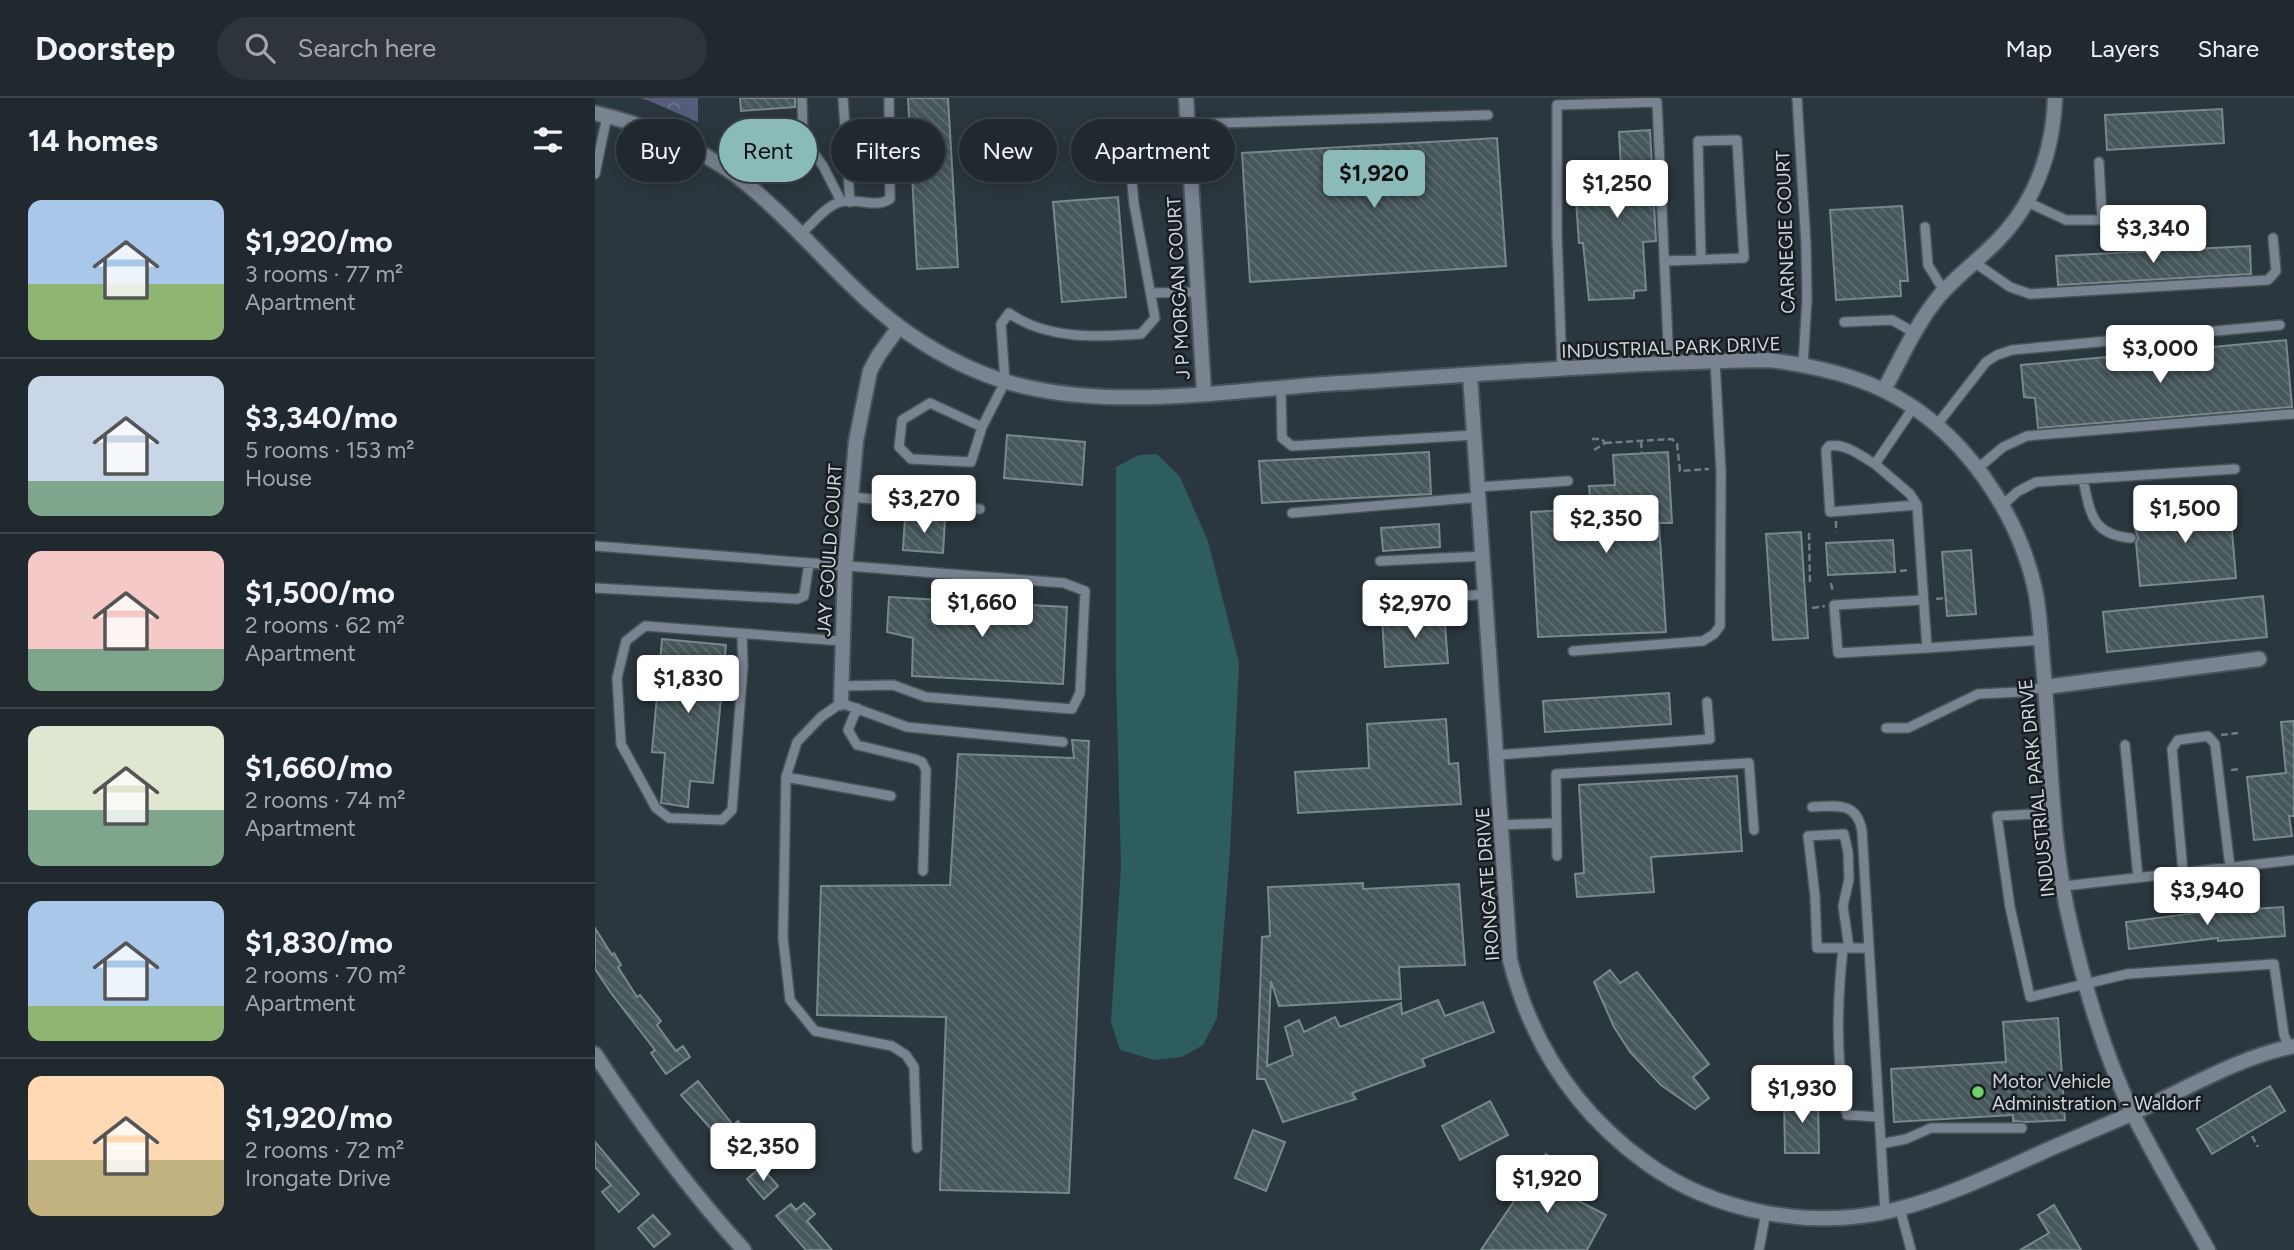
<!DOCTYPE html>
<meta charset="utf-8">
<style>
body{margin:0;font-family:Figtree,sans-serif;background:#2d353a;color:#f1f3f6;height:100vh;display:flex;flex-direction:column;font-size:26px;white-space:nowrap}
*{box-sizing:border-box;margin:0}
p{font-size:23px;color:#a2a6aa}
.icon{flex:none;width:38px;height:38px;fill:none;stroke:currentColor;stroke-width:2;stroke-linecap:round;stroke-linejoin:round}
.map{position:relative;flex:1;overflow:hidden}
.panel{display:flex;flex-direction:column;background:#20292e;width:595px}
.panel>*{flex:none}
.top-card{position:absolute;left:21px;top:21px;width:665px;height:63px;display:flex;gap:14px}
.price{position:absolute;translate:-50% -60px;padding:0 16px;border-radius:7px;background:#fff;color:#222;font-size:23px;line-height:46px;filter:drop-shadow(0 2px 4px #0008)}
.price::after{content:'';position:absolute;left:50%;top:42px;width:21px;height:16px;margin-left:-10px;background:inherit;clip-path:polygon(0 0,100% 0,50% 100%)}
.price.current{background:#8bbbb9;color:#111}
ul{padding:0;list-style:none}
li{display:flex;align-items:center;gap:21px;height:175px;padding:0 28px}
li+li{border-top:2px solid #3d454a}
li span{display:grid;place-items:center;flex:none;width:196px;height:140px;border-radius:14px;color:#555}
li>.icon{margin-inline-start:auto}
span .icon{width:84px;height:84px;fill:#fffc;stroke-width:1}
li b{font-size:30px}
h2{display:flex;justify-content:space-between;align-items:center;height:84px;padding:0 28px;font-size:30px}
.chip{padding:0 24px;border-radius:32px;background:#20292e;box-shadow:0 4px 18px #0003,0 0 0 2px #3d454a;font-size:24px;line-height:63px}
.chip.current{background:#8bbbb9;color:#111}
header{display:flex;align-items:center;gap:42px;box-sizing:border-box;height:98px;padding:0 35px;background:#20292e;border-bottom:2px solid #3d454a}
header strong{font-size:33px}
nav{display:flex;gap:38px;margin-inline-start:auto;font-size:24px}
.search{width:490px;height:63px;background:#2d353a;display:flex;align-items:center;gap:18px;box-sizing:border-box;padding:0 24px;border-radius:38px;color:#a2a6aa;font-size:26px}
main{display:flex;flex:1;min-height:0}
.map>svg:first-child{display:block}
.forest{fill:url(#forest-crowns)}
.water{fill:#2e5d5f}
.building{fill:url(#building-back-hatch);stroke:#78888d;stroke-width:2}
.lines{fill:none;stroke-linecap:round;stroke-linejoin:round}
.service-casing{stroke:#49545a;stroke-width:12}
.minor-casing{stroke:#49545a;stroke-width:18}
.tertiary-casing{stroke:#49545a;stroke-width:18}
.path{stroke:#737c82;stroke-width:2.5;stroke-dasharray:7 3.5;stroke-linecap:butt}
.service{stroke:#7a8491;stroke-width:9}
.minor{stroke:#7a8491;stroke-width:14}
.tertiary{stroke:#7a8491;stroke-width:14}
.poi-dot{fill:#6bd363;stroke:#181d21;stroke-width:2.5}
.labels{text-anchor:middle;stroke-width:5;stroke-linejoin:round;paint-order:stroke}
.street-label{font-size:19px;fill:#cfd6da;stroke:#181d21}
.poi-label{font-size:19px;fill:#cfd6da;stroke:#181d21;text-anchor:start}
</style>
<header>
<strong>Doorstep</strong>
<div class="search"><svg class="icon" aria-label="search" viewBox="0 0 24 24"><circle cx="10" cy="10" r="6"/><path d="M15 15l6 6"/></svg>Search here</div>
<nav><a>Map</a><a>Layers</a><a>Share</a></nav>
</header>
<main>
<section class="panel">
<h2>14 homes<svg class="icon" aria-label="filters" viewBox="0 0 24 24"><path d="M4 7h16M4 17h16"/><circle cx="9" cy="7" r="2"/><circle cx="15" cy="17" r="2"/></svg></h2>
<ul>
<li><span style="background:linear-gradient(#a9c7e8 60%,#8fb573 0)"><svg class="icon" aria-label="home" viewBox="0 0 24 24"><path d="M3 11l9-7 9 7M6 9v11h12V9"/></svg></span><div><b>$1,920/mo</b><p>3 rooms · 77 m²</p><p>Apartment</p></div></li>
<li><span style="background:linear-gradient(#c9d6e8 75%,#7fa58c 0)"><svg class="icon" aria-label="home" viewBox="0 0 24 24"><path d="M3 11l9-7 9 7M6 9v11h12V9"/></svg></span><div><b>$3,340/mo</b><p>5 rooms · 153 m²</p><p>House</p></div></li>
<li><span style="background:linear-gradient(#f6c9c9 70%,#7fa58c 0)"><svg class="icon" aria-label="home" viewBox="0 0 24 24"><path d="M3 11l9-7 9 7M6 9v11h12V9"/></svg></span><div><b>$1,500/mo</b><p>2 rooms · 62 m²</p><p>Apartment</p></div></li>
<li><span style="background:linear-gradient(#dfe7d0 60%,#7fa58c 0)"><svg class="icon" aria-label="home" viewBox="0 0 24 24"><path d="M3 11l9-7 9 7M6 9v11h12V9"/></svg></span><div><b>$1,660/mo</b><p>2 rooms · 74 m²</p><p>Apartment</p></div></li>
<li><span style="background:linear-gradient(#a9c7e8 75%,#8fb573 0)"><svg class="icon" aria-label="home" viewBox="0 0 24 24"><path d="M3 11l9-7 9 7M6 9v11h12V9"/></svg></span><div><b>$1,830/mo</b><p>2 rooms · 70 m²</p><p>Apartment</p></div></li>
<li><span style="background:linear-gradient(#ffd9b3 60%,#c2b280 0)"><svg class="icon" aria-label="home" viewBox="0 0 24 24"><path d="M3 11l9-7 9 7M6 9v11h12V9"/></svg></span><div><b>$1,920/mo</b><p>2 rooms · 72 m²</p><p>Irongate Drive</p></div></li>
</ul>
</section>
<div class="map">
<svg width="1699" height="1152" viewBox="0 0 1699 1152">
<defs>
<pattern id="forest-crowns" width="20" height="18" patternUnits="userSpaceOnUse" patternTransform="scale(1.75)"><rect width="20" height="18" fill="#555d7a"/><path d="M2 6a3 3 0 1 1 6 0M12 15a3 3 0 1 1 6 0" fill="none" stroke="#6c748c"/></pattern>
<pattern id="building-back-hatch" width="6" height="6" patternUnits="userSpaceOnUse" patternTransform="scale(1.75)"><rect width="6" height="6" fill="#47575b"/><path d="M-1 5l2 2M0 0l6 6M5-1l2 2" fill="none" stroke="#606e72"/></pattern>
</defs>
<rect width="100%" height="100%" fill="#2b373e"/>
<path class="forest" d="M45,0h58v24l-51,-22z"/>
<path class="water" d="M562,356l23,23 28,64 31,122 -9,187 -13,168 -14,27 -21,12 -28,3 -34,-10 -9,-28 10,-156 -5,-188v-211l23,-12z"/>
<path class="building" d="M145,0h55v9l-54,4z
M313,0h40l10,169 -41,2z
M1627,11l2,34 -117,7 -2,-35z
M1055,32l6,111 -13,1 3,48 -12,1v7l-45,2 -6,-57h-4l-5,-72 47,-3 -2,-36z
M902,40l9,128 -256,16 -8,-129z
M523,99l8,100 -64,5 -9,-100z
M1307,108l6,75h-8l1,15 -65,4 -6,-90z
M1655,148l1,28 -193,11 -2,-29z
M1691,242l6,67 -254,21 -3,-30 -11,-1 -3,-32z
M412,337l78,7 -3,43 -78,-7z
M834,354l2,42 -169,9 -3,-42z
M1073,354l4,71h-13l7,109 -128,5 -7,-125 60,-3 -2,-23 26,-1 -2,-30z
M1625,404l2,18 9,-1 5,59 -96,8 -4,-44 2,-4 -3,-10h11l-1,-20z
M310,419l40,2 -2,34 -40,-3z
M844,426l1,23 -57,4 -2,-23z
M1206,434l7,106 -35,2 -7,-106z
M1298,442l2,32 -67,3 -2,-32z
M1376,452l5,64 -29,2 -5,-64z
M1668,498l4,41 -160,15 -4,-40z
M294,499l178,10 -4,77 -151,-8 1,-38 -26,-6z
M849,514l4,51 -63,4 -3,-51z
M67,541l64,6 -13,138 -23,-2 -2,26 -27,-4 4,-50 -13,-1z
M1074,595l2,31 -126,8 -2,-31z
M851,621l3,45 9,-1 3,41 -163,9 -3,-41 74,-4 -2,-44z
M1699,623v95h-5l3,20 -38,4 -7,-63 39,-4 -5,-51z
M477,642l17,1 -20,452 -129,-3 6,-173 -129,-2 4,-129 129,-1 8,-131 116,4z
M1142,678l5,75 -91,6 3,35 -77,5 -2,-23 9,-1 -5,-88z
M768,785v6l96,-5 6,81 -66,2 2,32 -122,7 -8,-25 -4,85 26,-11 -8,-28 14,-7 5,12 31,-15 5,10 61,-24 1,11 36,-14 7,16 38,-14 11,30 -72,27 3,7 -73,27 4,6 -73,23 -18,-43h-8l5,-142 8,-1 -2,-49z
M1688,809l2,29 -67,5v-3l-89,11 -3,-27 78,-10z
M0,830l17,27 2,-2 7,12 -3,2 19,30 3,-2 21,26 -4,4 19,26 7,-5 7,11 -24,17 -15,-21 4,-3 -44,-57 -16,-24z
M1015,872l10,13 17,-11 72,92 -16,13 16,21 -14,11 -34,-24 -31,-33 -16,-25 -20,-45z
M1463,920l7,102 -39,2 -13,-1v-6l-119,7 -3,-53 115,-7 -3,-40z
M103,983l35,44 5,-4 19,22 -26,21 -10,-12 6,-5 -46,-52z
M1675,988l15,25 -73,43 -15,-25z
M1223,999l1,56h-34l-1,-55z
M895,1003l18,34 -48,25 -18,-34z
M658,1032l32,12 -19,49 -31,-13z
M0,1044l44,52 -20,18 -17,-20 9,-7 -16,-18z
M951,1056l34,23 -13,18 39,20 -19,35h-106z
M166,1069l17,19 -14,13 -17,-20z
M209,1105l11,11 -8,7 25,29h-26l-30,-34 15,-12 5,6z
M1459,1107l27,45h-61l29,-17 -11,-18z
M58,1117l17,19 -16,13 -16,-19z"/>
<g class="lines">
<g class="service-casing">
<path id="service" d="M207,0l1,40 20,28 18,35
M248,0l7,104
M1202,0l9,146 1,55 -4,66
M1504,64l3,58
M0,76l12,-58
M1432,104l39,18h54l45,-2
M1330,129l3,38 16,26
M206,136c11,-10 25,-28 39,-32 17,-5 35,7 50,-3l-1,-101
M1071,163l78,-3 -7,-118 -39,1 3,119
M1379,164l36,25 20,7 238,-14 8,-9 -3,-33
M556,195l46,-1
M1249,224l48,-2 23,13
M967,271l-5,-133v-131l100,-3 12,262
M686,290l1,50 10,8 183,-11
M1318,310l-38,56 35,30 7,11 10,143 114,-8
M1341,328l50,-64 11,-7 15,-5 268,-25
M387,329l-11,35 -60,-3 -12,-12 3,-27 28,-17 52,24 23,-45 -4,-58 8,-11c37,27 89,24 132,21l14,-16 -21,-114 -5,-52c19,-25 29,-23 59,-28l300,-9
M1280,366c-14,-8 -29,-21 -46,-18l-3,4 4,62 87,-7
M1382,371l26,-22 24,-11 265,-22
M1488,381c7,34 9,56 48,59
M884,389l89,-6
M256,399l129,12
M1407,408l15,-14 19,-10 199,-13
M697,415l188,-16
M0,448l469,37 21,8 -5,102 -8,16 -146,-12 -33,-12 -52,1
M785,463l104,-5
M0,490l202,11 7,-3 5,-33
M1328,502l-89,5 4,48 89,-5
M775,506l117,-10
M147,537l1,31 -11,144 -10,10 -53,-2 -13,-10 -35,-64 -4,-66 9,-37 19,-15 197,15
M978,553l130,-10 11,-7 6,-8 1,-154 -6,-111
M262,610l-9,22 9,15 58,14 7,3 4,8 -3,101
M1291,630h22l70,-34 41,-2 26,-5
M1530,647l13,132
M902,657l213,-16 -3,-37
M191,679l105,19
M1217,709c24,-1 45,-6 50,24l23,381
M1459,715l-57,3 13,91 20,90 97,-23 147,-10 10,71 5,12
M906,727l54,-2
M962,758l-1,-82 193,-11 5,67
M1588,774l-11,-123 6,-9 30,-4 7,8 15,123
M1469,788l230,-26
M1248,850c-6,55 -8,114 4,167l32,2
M1254,850h-32l-2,-52 -7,-60 36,-2 4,18 1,27 -6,27 6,42h19
M1286,1046l25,-5 25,-11h91
M322,1050l-3,-81 -8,-12 -14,-9 -77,-15 -25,-31 -7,-62 3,-161 11,-35 24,-25 20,-14 66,24 156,15
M1305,1111l11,41
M1164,1152l7,-38"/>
</g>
<g class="minor-casing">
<path id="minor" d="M591,0l18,295
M875,277l40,585c21,83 65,151 135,202 70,51 168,69 253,47 51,-13 100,-37 147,-58 29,-13 59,-25 88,-38 54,-24 103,-55 161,-67
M1289,292c17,-32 33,-68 57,-96 18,-20 40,-36 58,-55 37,-39 54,-89 56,-141
M1450,589l214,-28
M246,605l4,-137 11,-125 14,-70 8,-15 21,-29"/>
</g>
<g class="tertiary-casing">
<path id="tertiary" d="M0,15c49,11 98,32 139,61 49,37 88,85 134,127 33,30 70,54 111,71 102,43 238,20 346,12 148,-9 296,-22 444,-24 39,5 79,13 114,30 78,37 136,122 153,204 4,23 5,47 7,70 8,81 7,165 24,245 15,70 35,141 66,205 23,46 50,91 75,136
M0,956c45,69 93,135 149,196"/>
</g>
<path class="path" d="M997,341h10l3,4 -11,7
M1046,343l1,13
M1010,345l67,-4 5,5 3,27 29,-2
M1241,423v11
M1214,435l1,51
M1305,473l10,-1
M1236,485l2,10
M1341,501l10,-1
M1217,510l13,-2
M1626,637l17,-2
M1636,672l10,-1
M1657,1038l6,11"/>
<use href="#service" class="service"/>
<use href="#minor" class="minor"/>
<use href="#tertiary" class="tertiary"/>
</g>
<circle class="poi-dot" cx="1383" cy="994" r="7"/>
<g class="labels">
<g class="street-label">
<text transform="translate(1190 134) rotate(-92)" y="7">CARNEGIE COURT</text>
<text transform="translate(583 190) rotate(-93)" y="7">J P MORGAN COURT</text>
<text transform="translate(1076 249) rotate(-2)" y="7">INDUSTRIAL PARK DRIVE</text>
<text transform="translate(234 452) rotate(-86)" y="7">JAY GOULD COURT</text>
<text transform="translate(1441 690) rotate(-96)" y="7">INDUSTRIAL PARK DRIVE</text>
<text transform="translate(892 786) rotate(-94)" y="7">IRONGATE DRIVE</text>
</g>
<g class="poi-label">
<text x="1397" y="990">Motor Vehicle<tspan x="1397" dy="22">Administration - Waldorf</tspan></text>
</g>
</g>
</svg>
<b class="price current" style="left:779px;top:112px">$1,920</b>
<b class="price" style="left:1022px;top:122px">$1,250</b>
<b class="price" style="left:1558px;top:167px">$3,340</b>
<b class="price" style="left:1565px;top:287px">$3,000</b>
<b class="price" style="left:329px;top:437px">$3,270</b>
<b class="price" style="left:1590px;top:447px">$1,500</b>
<b class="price" style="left:1011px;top:457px">$2,350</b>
<b class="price" style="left:387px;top:541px">$1,660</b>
<b class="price" style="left:820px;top:542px">$2,970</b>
<b class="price" style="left:93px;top:617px">$1,830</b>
<b class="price" style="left:1612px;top:829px">$3,940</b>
<b class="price" style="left:1207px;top:1027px">$1,930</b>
<b class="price" style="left:168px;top:1085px">$2,350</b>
<b class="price" style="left:952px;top:1117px">$1,920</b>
<div class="top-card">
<a class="chip">Buy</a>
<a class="chip current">Rent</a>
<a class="chip">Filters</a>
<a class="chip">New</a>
<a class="chip">Apartment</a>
</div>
</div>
</main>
